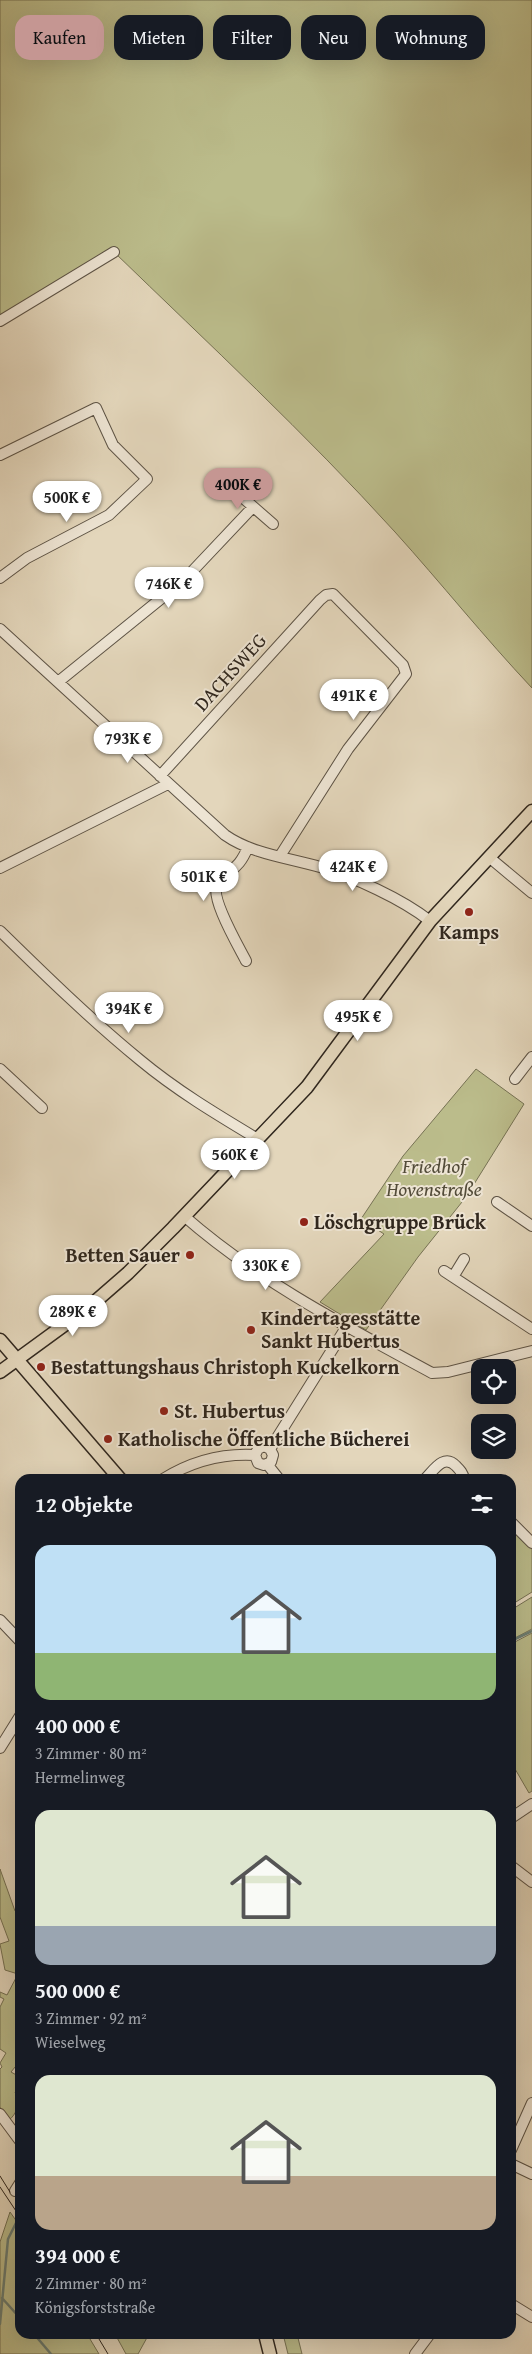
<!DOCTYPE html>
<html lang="de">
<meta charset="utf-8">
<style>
body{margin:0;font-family:"Gentium Book Plus",serif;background:#20242c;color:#f1f3f6;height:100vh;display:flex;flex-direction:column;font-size:19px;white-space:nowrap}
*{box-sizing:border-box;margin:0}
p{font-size:16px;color:#9ea1a6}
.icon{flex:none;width:28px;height:28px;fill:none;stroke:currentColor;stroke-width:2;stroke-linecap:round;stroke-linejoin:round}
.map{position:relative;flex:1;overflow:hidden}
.sheet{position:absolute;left:15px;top:1474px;width:501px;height:865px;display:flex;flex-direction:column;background:#171b24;border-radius:15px;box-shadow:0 5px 20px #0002}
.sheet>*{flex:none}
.top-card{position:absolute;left:15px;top:15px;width:502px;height:45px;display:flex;gap:10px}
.controls{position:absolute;left:471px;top:1359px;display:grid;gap:10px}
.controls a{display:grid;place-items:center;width:45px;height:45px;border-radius:10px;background:#171b24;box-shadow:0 5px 20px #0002;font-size:25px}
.price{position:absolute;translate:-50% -42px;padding:0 11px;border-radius:18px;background:#fff;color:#222;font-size:16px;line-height:32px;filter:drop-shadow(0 1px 2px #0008)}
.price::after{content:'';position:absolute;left:50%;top:30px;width:15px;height:11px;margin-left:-8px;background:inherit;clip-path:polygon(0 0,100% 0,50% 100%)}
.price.selected{background:#c59692;color:#111}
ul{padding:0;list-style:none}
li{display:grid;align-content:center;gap:10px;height:265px;padding:0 20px}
li span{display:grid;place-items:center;height:155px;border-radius:15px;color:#555}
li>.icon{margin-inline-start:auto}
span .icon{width:90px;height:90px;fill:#fffc;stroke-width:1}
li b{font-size:21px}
h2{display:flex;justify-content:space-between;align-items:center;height:60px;padding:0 20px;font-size:21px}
.chip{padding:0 18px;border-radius:15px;background:#171b24;box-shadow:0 5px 20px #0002;font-size:18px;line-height:45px}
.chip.selected{background:#c59692;color:#111}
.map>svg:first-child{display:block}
.green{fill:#bbbc8b;stroke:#767254}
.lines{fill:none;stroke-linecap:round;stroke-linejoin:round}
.stream{stroke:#6d7f74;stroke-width:2.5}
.minor-casing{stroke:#5d5345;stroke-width:12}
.major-casing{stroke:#30271e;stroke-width:15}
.minor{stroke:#ede4d3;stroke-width:10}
.major{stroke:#e3d6bb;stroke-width:12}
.tram{stroke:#30271e;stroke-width:1}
.poi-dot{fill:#8f2418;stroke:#ede4d3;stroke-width:2}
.labels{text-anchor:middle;stroke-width:4;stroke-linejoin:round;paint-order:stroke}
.street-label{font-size:20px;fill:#30271e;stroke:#ede4d3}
.poi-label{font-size:20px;font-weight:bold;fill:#30271e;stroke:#ede4d3;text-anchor:start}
.park-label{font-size:20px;font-style:italic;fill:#534c39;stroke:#ede4d3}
</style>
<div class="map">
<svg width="532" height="2354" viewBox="0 0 532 2354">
<rect width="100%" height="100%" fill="#e3d6bb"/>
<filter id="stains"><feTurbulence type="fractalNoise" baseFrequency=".004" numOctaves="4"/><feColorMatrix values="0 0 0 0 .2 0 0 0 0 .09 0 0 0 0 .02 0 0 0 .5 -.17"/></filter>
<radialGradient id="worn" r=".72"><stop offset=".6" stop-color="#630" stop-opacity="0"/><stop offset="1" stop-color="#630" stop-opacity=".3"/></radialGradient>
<path class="green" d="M0,0h532v688c-48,-51 -91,-105 -137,-156 -89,-98 -186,-188 -281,-280l-114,69z
M476,1069l48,35 -58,93 -48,60 -52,73 -46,-28 64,-68 -23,-15 42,-63z
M516,1530l16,17v45l-21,13v-71z
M532,1597v32l-21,11v-30z
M532,1633v158l-3,2 -18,-31v-118z
M0,1869l15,42 5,2v148l-9,11 9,5v9l-2,-1 -3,8 5,2c0,8 -4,20 -11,25l-9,-13v-38l2,-2 -2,-4 6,-10 -6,-4v-42l4,-8 -4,-2v-5l7,3 11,-21 -13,-4 -5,-26 9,-3 -9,-24z
M10,2212l10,14v108h67l12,20h-99v-112z
M115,2334h34l-11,20h-12z
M283,2334h14l5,20h-14z"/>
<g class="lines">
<path class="stream" d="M511,1641l21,-10
M2,2298l18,20
M0,2324l8,-85 12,-24
M34,2334l17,20"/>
<g class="minor-casing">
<path id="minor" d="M0,321l114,-69
M0,455l96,-47 17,37 34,34 -38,36 -82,43 -27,20
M219,477l54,47
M0,629l225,206c27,19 64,23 95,32 34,10 82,32 110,54
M58,682l126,-102 69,-73
M160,776l160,-176 6,-5 7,-1 70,71 3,9 -58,75 -68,107
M490,858l42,35
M0,868l168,-84
M0,931c45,44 91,89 140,129 36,30 76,54 116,78
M246,961c-7,-14 -38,-66 -28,-78 13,-16 20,-12 30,-36
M0,1069l42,39
M515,1079l17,-22
M497,1202l35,24
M184,1216c74,65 163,111 248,157l16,-1 84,-21
M444,1271l88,58
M453,1277l11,-18
M270,1449l77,-123
M267,1464l12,15
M163,1479c29,-18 58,-26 92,-24l3,8 6,2 7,-3 2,-7 -3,-6 -6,-3 -6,3 -3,6
M425,1479c9,-9 19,-26 31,-13 4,4 7,7 8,13
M511,1522l21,21
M0,1620l20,21
M0,1748l20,-32
M511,1818l21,-14
M511,1866l21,16
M0,2114l20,27
M511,2150l21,-47
M511,2164l21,10
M15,2191l5,-8
M511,2304l21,13
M415,2354l15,-20"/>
</g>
<g class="major-casing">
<path id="major" d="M0,1340l120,139
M0,1372l89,-65 39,-34 45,-45 134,-141 123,-166 102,-110
M265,2334l5,20"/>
</g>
<use href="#minor" class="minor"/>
<use href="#major" class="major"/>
<path class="tram" d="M0,2176l10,16
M0,2187l20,30
M96,2334l12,20"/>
</g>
<g class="poi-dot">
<circle cx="469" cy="912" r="5"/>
<circle cx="304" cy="1222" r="5"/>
<circle cx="190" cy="1255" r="5"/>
<circle cx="251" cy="1330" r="5"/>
<circle cx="41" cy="1367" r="5"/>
<circle cx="164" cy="1411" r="5"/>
<circle cx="108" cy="1439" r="5"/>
</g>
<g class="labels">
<g class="street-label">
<text transform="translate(230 672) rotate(-48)" y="7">DACHSWEG</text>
</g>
<g class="poi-label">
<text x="469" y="939" text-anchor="middle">Kamps</text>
<text x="314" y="1229">Löschgruppe Brück</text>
<text x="180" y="1262" text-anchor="end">Betten Sauer</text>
<text x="261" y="1325">Kindertagesstätte<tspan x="261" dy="23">Sankt Hubertus</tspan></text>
<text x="51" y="1374">Bestattungshaus Christoph Kuckelkorn</text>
<text x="174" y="1418">St. Hubertus</text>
<text x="118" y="1446">Katholische Öffentliche Bücherei</text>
</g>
<g class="park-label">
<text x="434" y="1173">Friedhof<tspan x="434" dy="23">Hovenstraße</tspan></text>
</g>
</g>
<rect width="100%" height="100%" filter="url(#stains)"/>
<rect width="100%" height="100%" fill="url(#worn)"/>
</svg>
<div class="controls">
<a><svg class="icon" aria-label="locate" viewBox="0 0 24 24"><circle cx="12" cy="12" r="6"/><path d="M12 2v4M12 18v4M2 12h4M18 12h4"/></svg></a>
<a><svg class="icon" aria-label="layers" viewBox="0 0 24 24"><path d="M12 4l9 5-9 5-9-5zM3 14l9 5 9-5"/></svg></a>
</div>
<b class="price selected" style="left:238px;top:510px">400K €</b>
<b class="price" style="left:67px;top:523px">500K €</b>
<b class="price" style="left:169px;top:609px">746K €</b>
<b class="price" style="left:354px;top:721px">491K €</b>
<b class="price" style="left:128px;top:764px">793K €</b>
<b class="price" style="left:353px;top:892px">424K €</b>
<b class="price" style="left:204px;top:902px">501K €</b>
<b class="price" style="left:129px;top:1034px">394K €</b>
<b class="price" style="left:358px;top:1042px">495K €</b>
<b class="price" style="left:235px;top:1180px">560K €</b>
<b class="price" style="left:266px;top:1291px">330K €</b>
<b class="price" style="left:73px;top:1337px">289K €</b>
<div class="top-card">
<a class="chip selected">Kaufen</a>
<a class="chip">Mieten</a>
<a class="chip">Filter</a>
<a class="chip">Neu</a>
<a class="chip">Wohnung</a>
</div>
<section class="sheet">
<h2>12 Objekte<svg class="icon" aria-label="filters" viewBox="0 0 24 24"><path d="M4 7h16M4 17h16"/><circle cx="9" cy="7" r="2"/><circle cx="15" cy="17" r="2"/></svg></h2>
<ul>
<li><span style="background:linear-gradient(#bfe0f5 70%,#8fb573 0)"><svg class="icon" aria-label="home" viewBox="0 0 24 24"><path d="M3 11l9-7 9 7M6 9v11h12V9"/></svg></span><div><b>400 000 €</b><p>3 Zimmer · 80 m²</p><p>Hermelinweg</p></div></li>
<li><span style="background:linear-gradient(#dfe7d0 75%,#9aa5b1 0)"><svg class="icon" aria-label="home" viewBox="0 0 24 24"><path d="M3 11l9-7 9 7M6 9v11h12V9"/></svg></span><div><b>500 000 €</b><p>3 Zimmer · 92 m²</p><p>Wieselweg</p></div></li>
<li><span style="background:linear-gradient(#dfe7d0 65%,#b9a48a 0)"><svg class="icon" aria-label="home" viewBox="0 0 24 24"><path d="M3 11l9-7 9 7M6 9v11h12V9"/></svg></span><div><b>394 000 €</b><p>2 Zimmer · 80 m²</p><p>Königsforststraße</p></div></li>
</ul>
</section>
</div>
